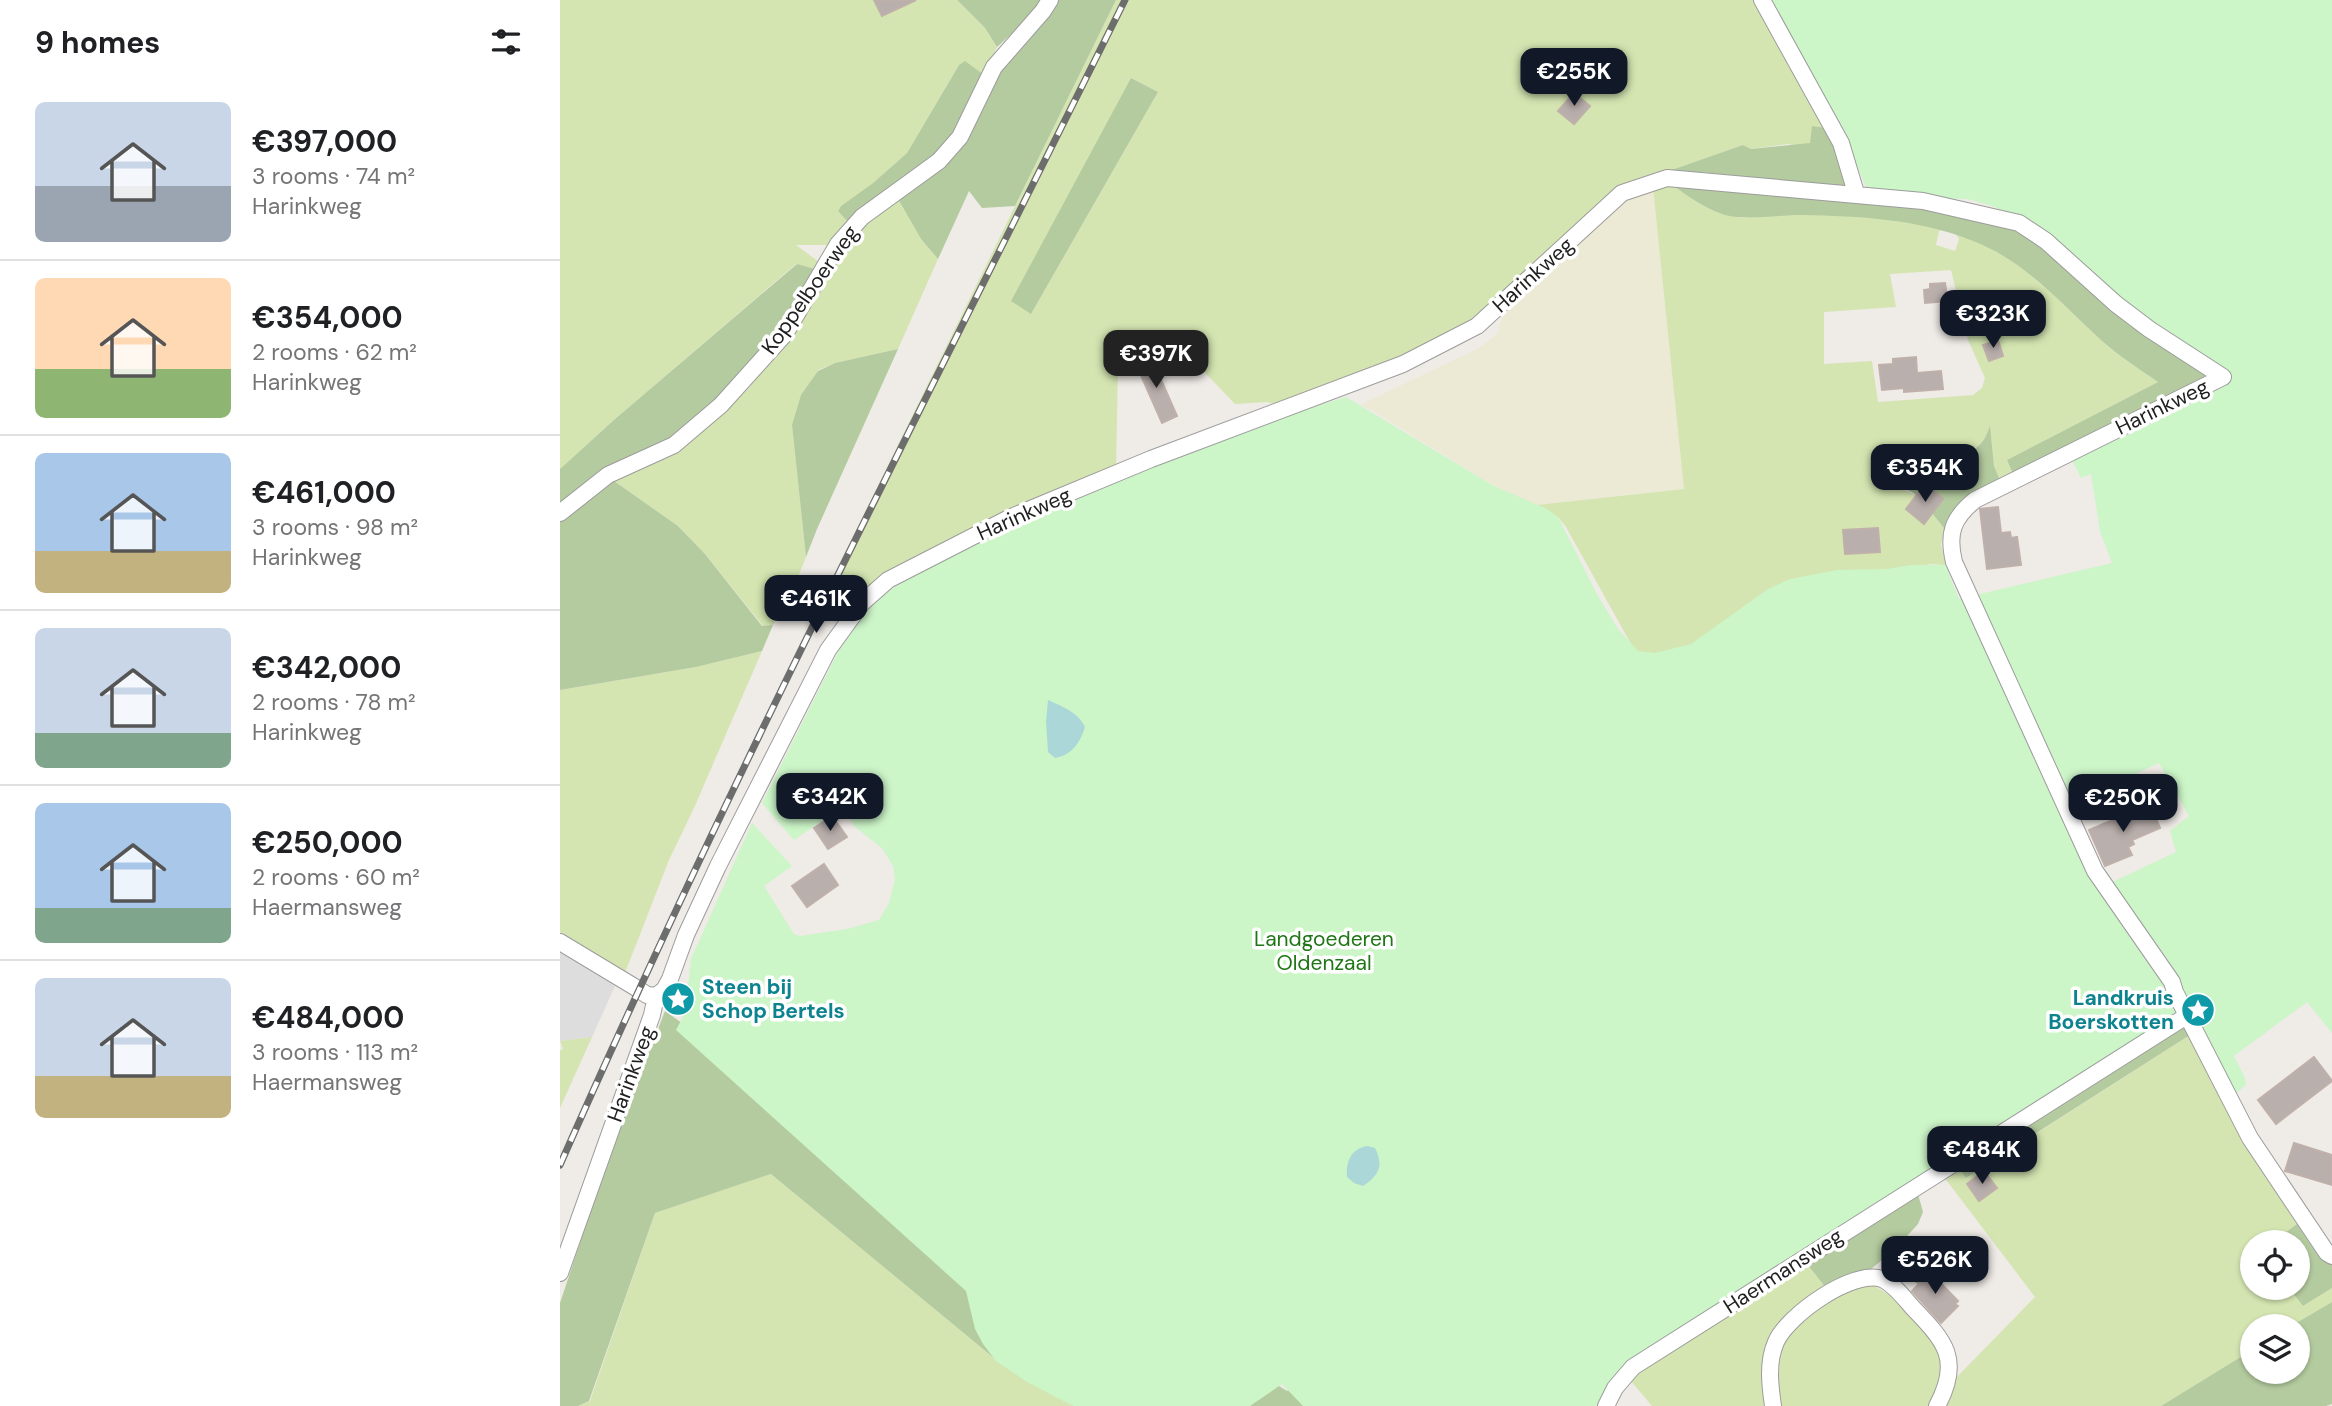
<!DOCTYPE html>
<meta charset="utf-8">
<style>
body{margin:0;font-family:"DM Sans",sans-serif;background:#f6f6f6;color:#202124;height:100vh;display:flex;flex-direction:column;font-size:26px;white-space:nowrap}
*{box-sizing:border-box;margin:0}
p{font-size:23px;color:#757577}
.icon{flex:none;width:38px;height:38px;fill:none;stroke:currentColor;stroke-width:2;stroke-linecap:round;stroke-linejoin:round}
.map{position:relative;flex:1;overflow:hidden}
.sheet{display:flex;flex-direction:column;background:#fff;width:560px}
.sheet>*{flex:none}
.fabs{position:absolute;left:1680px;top:1230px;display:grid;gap:14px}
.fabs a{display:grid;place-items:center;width:70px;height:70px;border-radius:50%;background:#fff;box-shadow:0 2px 5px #0004;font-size:35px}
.price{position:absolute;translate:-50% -60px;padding:0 16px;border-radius:14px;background:#111827;color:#fff;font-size:23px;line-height:46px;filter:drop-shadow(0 2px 4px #0008)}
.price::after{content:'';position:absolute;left:50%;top:42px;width:21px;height:16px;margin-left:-10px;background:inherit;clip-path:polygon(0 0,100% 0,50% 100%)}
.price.selected{background:#222;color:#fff}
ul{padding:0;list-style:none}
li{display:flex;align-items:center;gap:21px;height:175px;padding:0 35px}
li+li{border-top:2px solid #e0e0e0}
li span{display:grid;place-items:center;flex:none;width:196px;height:140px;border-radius:10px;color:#555}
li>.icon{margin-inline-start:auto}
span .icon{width:84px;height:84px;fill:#fffc;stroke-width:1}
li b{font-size:30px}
h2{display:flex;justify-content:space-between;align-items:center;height:84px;padding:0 35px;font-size:30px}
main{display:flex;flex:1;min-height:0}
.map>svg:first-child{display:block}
.residential{fill:#ddd}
.farmland{fill:#ecead4}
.grass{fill:#d4e5b1;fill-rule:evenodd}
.forest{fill:#b4cb9f}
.park{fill:#ccf5c8;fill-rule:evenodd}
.water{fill:#abd7d9}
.building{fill:#b9afac;stroke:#c0b0aa;stroke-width:2}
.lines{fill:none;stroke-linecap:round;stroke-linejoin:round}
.minor-casing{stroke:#9c9c9c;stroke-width:18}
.minor{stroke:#fff;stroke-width:16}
.rail-casing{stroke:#6d6d6d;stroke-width:7}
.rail{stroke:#fff;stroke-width:4.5;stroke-dasharray:13;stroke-linecap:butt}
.labels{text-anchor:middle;stroke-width:7;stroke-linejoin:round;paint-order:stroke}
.street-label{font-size:21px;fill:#1f1f1f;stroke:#fff}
.park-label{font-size:21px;fill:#1e7615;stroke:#fff}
.culture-label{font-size:21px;font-weight:bold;fill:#0d838f;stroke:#fff;text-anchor:start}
</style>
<main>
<section class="sheet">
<h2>9 homes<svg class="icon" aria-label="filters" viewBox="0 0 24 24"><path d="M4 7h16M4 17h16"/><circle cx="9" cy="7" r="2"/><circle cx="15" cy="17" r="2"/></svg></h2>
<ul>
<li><span style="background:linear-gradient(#c9d6e8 60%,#9aa5b1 0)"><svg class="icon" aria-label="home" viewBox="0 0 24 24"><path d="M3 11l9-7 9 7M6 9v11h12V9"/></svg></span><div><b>€397,000</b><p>3 rooms · 74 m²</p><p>Harinkweg</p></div></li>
<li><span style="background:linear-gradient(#ffd9b3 65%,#8fb573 0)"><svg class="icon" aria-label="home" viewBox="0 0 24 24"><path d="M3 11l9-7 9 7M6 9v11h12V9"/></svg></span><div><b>€354,000</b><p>2 rooms · 62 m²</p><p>Harinkweg</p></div></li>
<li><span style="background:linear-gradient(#a9c7e8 70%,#c2b280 0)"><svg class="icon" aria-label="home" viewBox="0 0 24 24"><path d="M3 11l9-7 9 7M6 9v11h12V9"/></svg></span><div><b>€461,000</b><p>3 rooms · 98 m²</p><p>Harinkweg</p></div></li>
<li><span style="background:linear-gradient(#c9d6e8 75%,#7fa58c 0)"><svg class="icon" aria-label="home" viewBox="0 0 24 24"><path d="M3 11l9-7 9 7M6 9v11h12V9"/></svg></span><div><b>€342,000</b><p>2 rooms · 78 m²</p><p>Harinkweg</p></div></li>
<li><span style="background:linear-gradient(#a9c7e8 75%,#7fa58c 0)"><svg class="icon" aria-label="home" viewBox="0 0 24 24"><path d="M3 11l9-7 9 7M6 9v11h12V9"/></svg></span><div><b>€250,000</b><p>2 rooms · 60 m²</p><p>Haermansweg</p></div></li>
<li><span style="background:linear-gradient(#c9d6e8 70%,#c2b280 0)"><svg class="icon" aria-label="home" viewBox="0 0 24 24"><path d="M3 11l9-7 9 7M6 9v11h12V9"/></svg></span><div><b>€484,000</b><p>3 rooms · 113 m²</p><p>Haermansweg</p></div></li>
</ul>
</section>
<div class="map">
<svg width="1772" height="1406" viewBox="0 0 1772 1406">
<rect width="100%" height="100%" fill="#efebe7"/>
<path class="residential" d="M0,950l55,36 -23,51 -32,4z"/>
<path class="farmland" d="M1093,188l31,301 -147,16 -43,-19 -119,-74 -15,-7 119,-57 18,-14 6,-20 109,-105 14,-12z"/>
<path class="grass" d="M0,0h397l28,28 12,19 -13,28 -25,-10 -52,88 -34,30 -32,23 -3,5 10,11 -19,23h-33l23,17 -4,7 -19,-5 -181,155 -55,50z
M556,0h643l68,128 -17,15 -8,3 -14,-2 -37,5 -8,-4 -123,43 -149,134 -27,17 -163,67 -14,-4 -32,2 -67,-70 -50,29 -2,107 -213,95 -37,22 -15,15 -24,-12zM571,78l27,14 -127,222z
M1112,184c14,12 34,25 51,30 19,7 44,1 64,1 51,0 107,0 156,15l-4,1 -3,14 19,6 4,-12 -3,-5c69,24 95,61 146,107 17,16 38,28 56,41l-151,78 8,19 -13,6 -8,-19 -4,-38c-11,28 -36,29 -62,29l-35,33c27,-2 34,19 51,38l-3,17 5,20 -17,-1 -270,120 -28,-40 -65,-117 -8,-10 -21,-12 147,-16 -31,-301zM1391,270l17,70 17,38 -3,10 -9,7 -95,7 -6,-41 -48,3v-52l72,-5 -6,-33z
M338,199l23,40 17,20 -40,90 -63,14 -17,7 -26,55 14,132 -8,20 -25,48 -10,1 -58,-72 -27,-28 -64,-45 17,-12 57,-25 61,-56 39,-50 57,-94 35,-32z
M202,651l-68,157 -25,52 -44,113 -65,-41v-242l136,-23z
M1633,1033l51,109 53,82 -25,18h-20v46h37l14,18 29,-18v14l-41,24h-39v24l-91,56h-218l9,-24 83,-85 -91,-120 15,-9 8,10z
M32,1037l-32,71v-58l3,-1 -3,-8z
M211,1174l229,189 73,43h-495l12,-5 65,-188z
M1247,1264l19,24 -50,47 -8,71h-116l-22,-26 8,-8z
M1311,1284l20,12 42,46 11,17 2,22 -13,25h-155l-3,-10 3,-47 18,-27 57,-36z"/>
<path class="forest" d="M397,0h84l-23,28 -21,19 -12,-19z
M496,0h60l-101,206 -33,2 -13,-17 -31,68 -17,-20 -23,-40 46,-32 21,-24 40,-81z
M405,61l19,14 -28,55 -24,29 -84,63 -10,-11 3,-5 32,-23 34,-30 52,-88z
M571,78l27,14 -127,222 -20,-13z
M1252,126l15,2 8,16 11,43 -145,-15 -41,2 83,-29 8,4 59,-6z
M1112,184l218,19 100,18 34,12 188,142 -197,104 -8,-19 151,-78c-19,-13 -39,-26 -56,-41 -41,-37 -75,-79 -129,-100 -54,-22 -114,-25 -172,-26 -21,0 -61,6 -79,-1 -17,-6 -36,-18 -50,-30z
M237,264l18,5 -41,70 -81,85 -133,81v-36l55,-50z
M338,349l-81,180 -11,28 -14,-132 9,-30 17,-24 17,-8z
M1430,426l4,40 8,19c-19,9 -51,22 -58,43 -8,-9 -25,-34 -36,-38 -9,-2 -20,-1 -29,-3l-5,-7 3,-8c16,-5 33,-11 49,-14 28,-6 53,3 64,-32z
M54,481l64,45 27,28 57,72 11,-1 -11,26 -66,16 -136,23v-171z
M105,1011l293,209 233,112 96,59 106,-91 153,-4 64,85 -13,25h-524l-73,-43 -229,-189 -116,39 -66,188 -11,5h-18v-103l47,-141z
M1626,1026l7,7 -227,145 -7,-10z
M1358,1194l5,18 -5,12 -22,24 -26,22 -44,18 -19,-24z
M1737,1224l20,30 15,11v23l-29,18 -14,-18h9v-46h-26z
M1772,1302v102l-6,2h-165l91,-56v22h46v-46h-7z"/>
<path class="park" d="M1212,0h560v1033l-25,-31 -73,54 11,22 1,7 -11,9 -32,-66 -14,-21 -570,363 -9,11 -13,25h-294l-21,-22 -32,22h-177l-46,-24 -31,-21 -13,-17 -8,-15 -9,-38 -290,-261 9,-17 -3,-6 5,-12 4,-36 61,-136 40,43 -28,20 30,48 6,2 47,-7 32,-9 10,-17 6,-24 -2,-13 -11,-18 -27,-21 -13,-20 -48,33 -32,-37 82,-163c9,-13 18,-27 30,-37 47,-41 108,-62 164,-87 101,-44 203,-88 308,-119l148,89 53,23 11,8 40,79 20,33 20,22 17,2 36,-9 77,-55 22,-10 47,-9 50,-1 24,-4h34l14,34 153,-36 -12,-32 -9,-57 -10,4 -14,-28 145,-75 -203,-160 -14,-8 -27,-8 -39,-1 -63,-11 -19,-44 3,-1 -52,-92zM1599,763l30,53 -19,15 6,21 -72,34 -42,-78z"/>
<path class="water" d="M488,700c15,7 30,12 37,27 -5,16 -13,28 -30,31l-7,-6 -2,-30z
M807,1146l8,2c9,18 4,27 -12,38l-9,-3 -7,-6c-1,-16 4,-28 20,-31z"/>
<path class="building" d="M314,0h42l-34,16z
M1014,93l16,13 -16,18 -16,-13z
M1385,283l3,18 -23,2 -1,-13 6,-1v-5z
M1438,340l5,16 -14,5 -6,-16z
M591,357l26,59 -15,7 -26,-59z
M1356,357l1,16 24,-2 2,18 -39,3v-4l-22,2 -3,-25 14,-1v-5z
M1365,484l18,15 -19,25 -18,-15z
M1438,507l3,26 9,-1 1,6 6,-1 4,28 -34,4 -7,-60z
M1318,528l2,24 -35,2 -2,-24z
M1590,804l10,24 -28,12 2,4 -6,3 4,8 -27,11 -16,-36z
M272,816l15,21 -19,12 -14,-21z
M264,864l14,21 -31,22 -15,-21z
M1754,1057l18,24 -56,43 -18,-24z
M1734,1143l38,12v30l-47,-14z
M1424,1171l13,17 -18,13 -12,-17z
M1367,1269l31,32 -3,3 3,2 -17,17 -29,-32 7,-7 -4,-3z"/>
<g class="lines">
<g class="minor-casing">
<path id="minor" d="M1202,0l79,143 15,50
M1663,377l-248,123c-22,18 -28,33 -21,62l141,309 77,111 3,10 75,146 77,115 5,3
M0,513l48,-38 66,-30 47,-40 64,-71 53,-90 24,-27 77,-56 21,-24 34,-70 49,-56 7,-11
M0,942l78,47 9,6 9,1
M0,1273l92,-258 4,-19 8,-6 6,-11 16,-44 32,-69 110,-216 34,-47 26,-23 121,-62 142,-59 252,-95 74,-38 145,-133 45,-15 256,23 96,22 27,18 70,63 33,25 74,48
M1046,1406l9,-18 18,-21 555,-352
M1213,1406c-3,-21 -6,-44 3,-64 11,-26 76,-73 106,-63 12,5 22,19 31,29 32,33 49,52 24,98"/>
</g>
<use href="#minor" class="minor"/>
<g class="rail-casing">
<path id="rail" d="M0,1165c174,-395 373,-779 565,-1165"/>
</g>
<use href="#rail" class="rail"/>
</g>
<defs>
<g id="sight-disc" transform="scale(1.75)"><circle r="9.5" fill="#0f9aa8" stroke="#fff"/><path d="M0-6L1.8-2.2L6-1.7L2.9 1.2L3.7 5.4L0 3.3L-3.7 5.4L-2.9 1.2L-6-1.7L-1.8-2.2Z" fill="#fff"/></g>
</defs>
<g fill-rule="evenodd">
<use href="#sight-disc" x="118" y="999"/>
<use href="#sight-disc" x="1638" y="1010"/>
</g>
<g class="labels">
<g class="street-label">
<text transform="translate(973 275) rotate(-42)" y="7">Harinkweg</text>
<text transform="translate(250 290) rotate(-55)" y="7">Koppelboerweg</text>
<text transform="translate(1602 407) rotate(-26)" y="7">Harinkweg</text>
<text transform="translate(464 514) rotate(-24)" y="7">Harinkweg</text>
<text transform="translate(71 1074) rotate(-70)" y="7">Harinkweg</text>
<text transform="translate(1223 1271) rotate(-33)" y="7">Haermansweg</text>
</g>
<g class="park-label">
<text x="764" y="946">Landgoederen<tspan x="764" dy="24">Oldenzaal</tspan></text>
</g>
<g class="culture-label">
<text x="142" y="994">Steen bij<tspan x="142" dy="24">Schop Bertels</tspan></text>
<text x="1614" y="1005" text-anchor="end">Landkruis<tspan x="1614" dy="24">Boerskotten</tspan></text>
</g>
</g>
</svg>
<div class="fabs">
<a><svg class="icon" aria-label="locate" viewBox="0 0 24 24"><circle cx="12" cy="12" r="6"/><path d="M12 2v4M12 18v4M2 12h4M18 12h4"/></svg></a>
<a><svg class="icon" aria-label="layers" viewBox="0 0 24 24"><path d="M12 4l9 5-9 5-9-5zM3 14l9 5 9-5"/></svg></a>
</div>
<b class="price" style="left:1014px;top:108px">€255K</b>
<b class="price" style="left:1433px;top:350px">€323K</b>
<b class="price selected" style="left:596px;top:390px">€397K</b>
<b class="price" style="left:1365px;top:504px">€354K</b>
<b class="price" style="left:256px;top:635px">€461K</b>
<b class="price" style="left:270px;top:833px">€342K</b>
<b class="price" style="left:1563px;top:834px">€250K</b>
<b class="price" style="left:1422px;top:1186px">€484K</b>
<b class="price" style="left:1375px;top:1296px">€526K</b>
</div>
</main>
